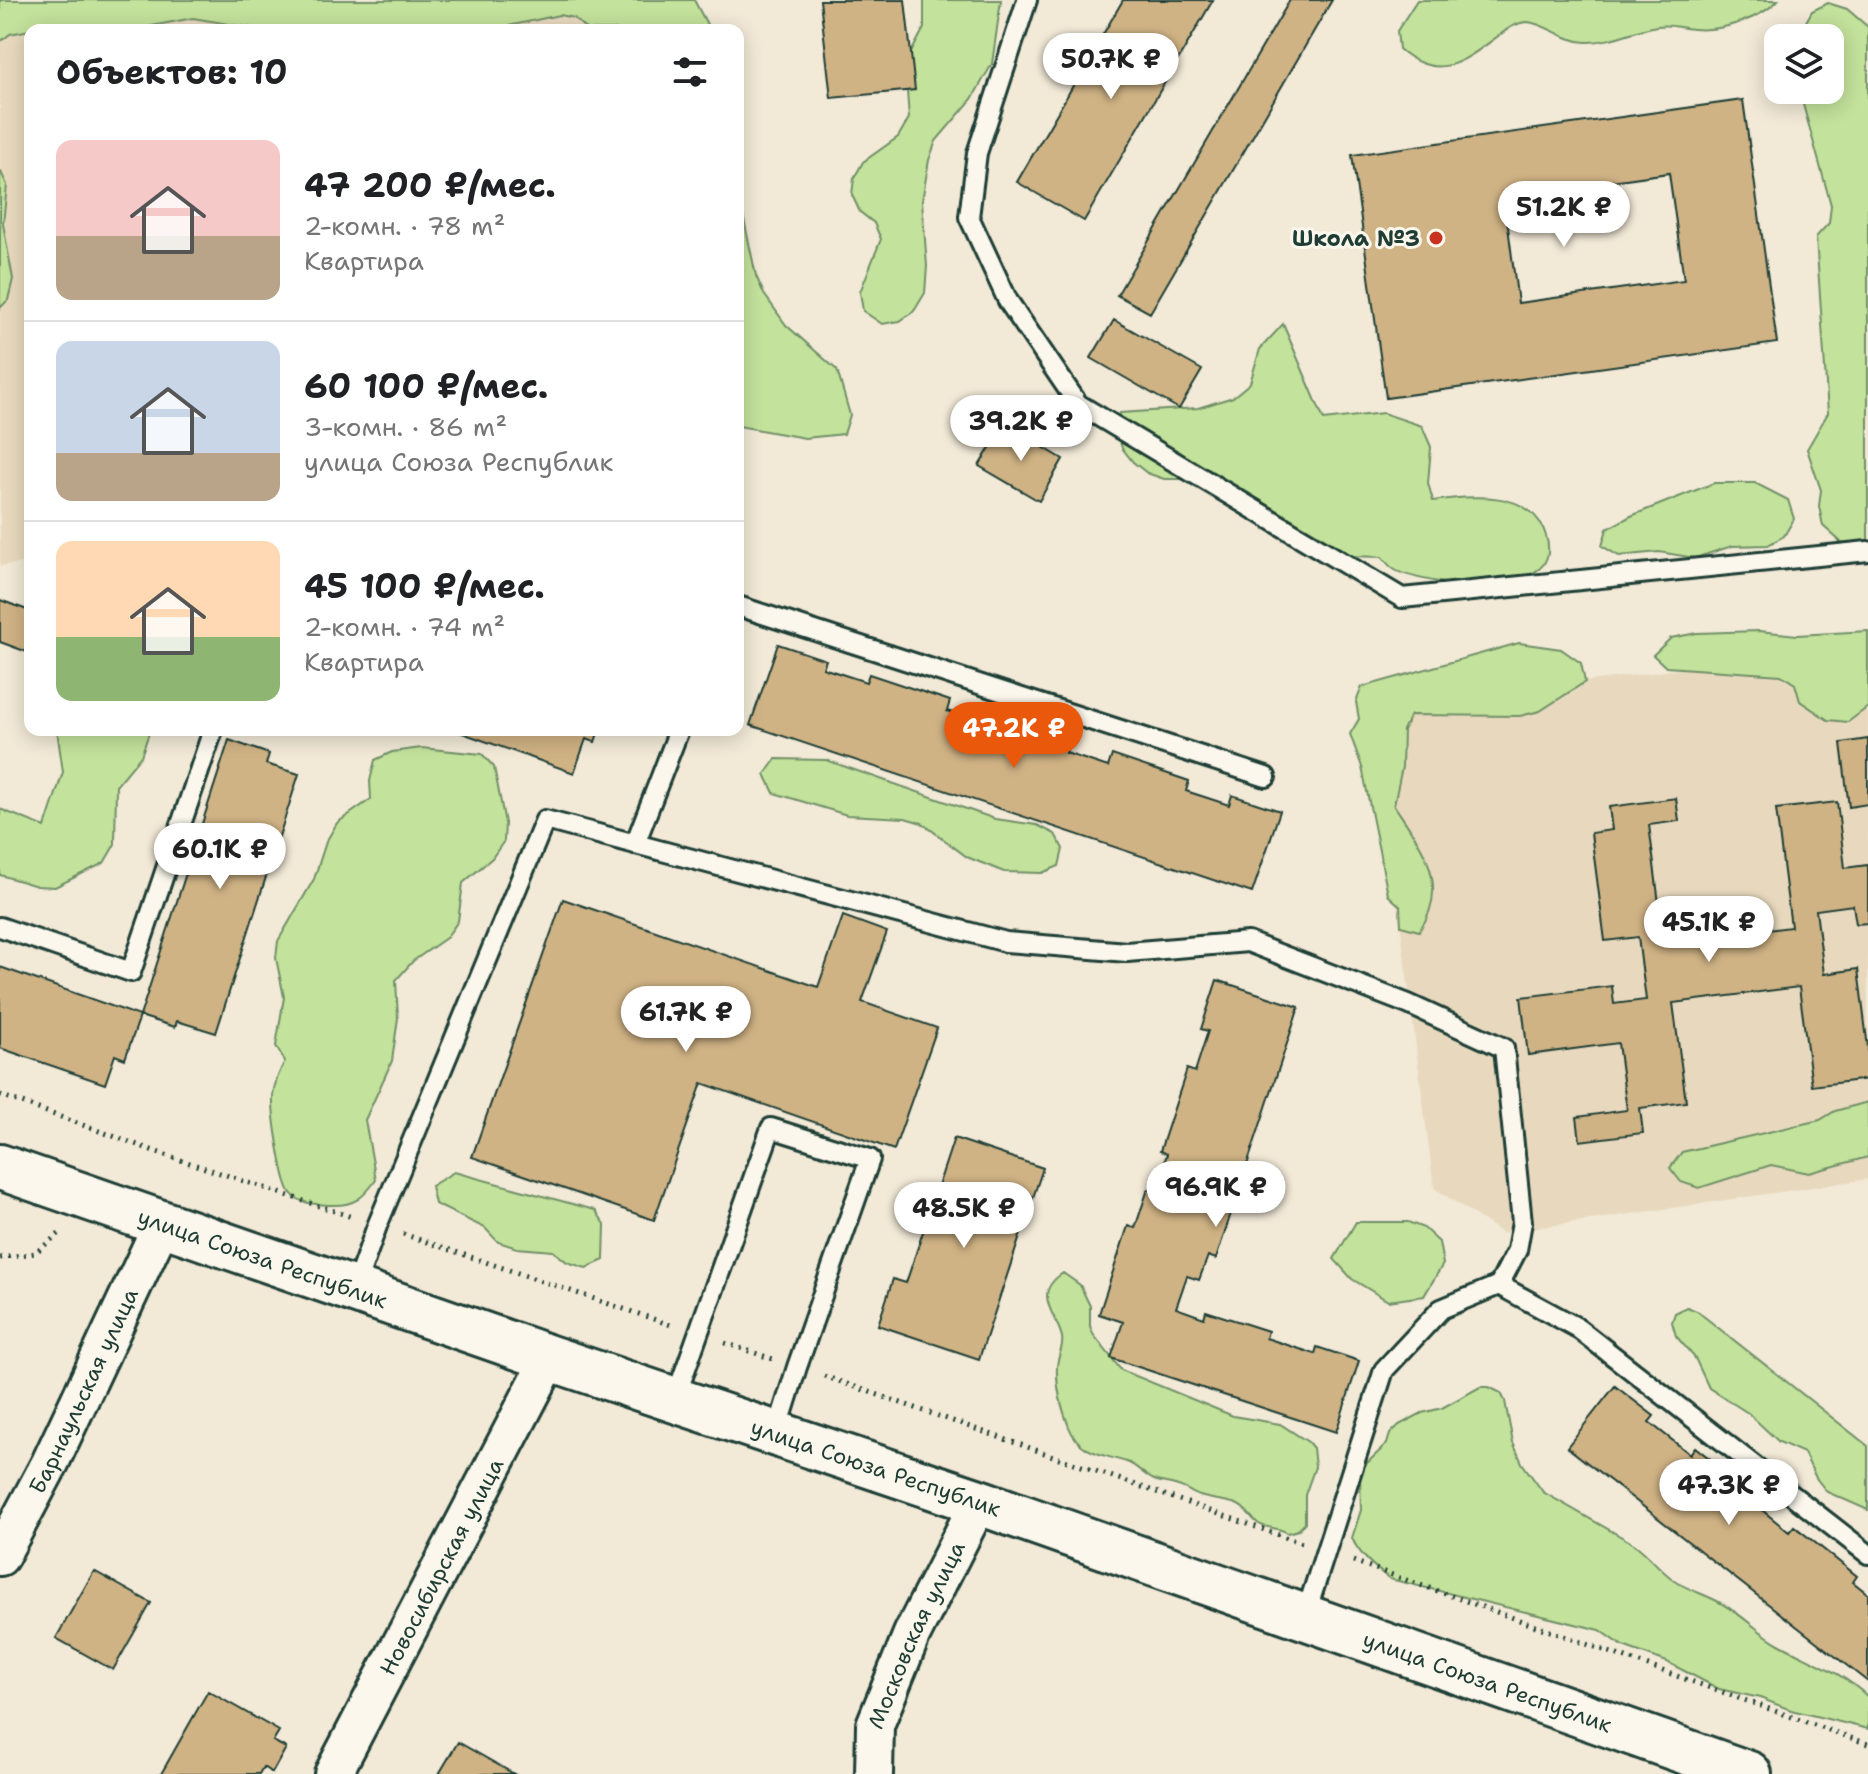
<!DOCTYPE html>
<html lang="ru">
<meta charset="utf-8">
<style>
body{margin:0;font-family:"Shantell Sans",sans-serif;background:#f2f2f2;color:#202124;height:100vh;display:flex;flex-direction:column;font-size:30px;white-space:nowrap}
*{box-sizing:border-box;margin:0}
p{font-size:26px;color:#757577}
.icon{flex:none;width:44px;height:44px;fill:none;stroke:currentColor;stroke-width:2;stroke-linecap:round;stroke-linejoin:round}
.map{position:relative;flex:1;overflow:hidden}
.panel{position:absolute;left:24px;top:24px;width:720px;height:712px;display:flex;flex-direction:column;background:#fff;border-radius:16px;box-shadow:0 4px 20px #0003}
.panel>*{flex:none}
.buttons{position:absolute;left:1764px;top:24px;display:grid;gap:16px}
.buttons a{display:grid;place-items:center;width:80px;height:80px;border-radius:16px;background:#fff;box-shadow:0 4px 20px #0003;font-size:40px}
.price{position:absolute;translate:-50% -68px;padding:0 18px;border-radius:28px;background:#fff;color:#222;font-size:26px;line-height:52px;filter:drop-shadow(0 2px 4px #0008)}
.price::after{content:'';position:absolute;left:50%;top:48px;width:24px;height:18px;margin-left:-12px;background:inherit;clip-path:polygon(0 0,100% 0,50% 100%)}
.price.on{background:#ea580c;color:#fff}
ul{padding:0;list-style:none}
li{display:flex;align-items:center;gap:24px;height:200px;padding:0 32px}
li+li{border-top:2px solid #e0e0e0}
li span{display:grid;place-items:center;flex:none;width:224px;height:160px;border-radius:16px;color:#555}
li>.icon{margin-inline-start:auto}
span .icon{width:96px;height:96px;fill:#fffc;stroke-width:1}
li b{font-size:34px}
h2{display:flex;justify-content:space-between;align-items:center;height:96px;padding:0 32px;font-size:34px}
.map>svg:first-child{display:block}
.built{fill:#e8d9be}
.green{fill:#c3e29b;stroke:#719068;stroke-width:2}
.building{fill:#d0b385;stroke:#1f3d34;stroke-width:2;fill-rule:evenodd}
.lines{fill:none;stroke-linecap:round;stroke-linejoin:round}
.service-casing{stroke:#1f3d34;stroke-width:24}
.minor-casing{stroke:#1f3d34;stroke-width:42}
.tertiary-casing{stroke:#1f3d34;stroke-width:50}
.path{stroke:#1f3d34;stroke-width:5;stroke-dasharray:2 6;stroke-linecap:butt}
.service{stroke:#fbf7ec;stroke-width:18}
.minor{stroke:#fbf7ec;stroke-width:36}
.tertiary{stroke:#fbf7ec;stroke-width:44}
.poi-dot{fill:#c8321e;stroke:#fbf7ec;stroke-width:3}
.labels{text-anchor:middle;stroke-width:6;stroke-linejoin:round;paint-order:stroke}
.poi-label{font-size:22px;font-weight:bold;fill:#1f3d34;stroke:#fbf7ec;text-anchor:end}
.street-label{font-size:22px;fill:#1f3d34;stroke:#fbf7ec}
</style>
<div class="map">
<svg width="1868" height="1774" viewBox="0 0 1868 1774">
<rect width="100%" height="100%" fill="#f2e9d7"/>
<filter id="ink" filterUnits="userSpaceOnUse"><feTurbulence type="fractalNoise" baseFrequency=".0125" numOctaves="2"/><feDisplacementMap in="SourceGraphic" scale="16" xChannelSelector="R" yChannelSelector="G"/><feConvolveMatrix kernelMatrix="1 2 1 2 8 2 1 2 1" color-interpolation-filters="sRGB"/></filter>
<g filter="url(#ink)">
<path class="built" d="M132,0h541l4,30h-647v532l-30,4v-547z
M1868,644v535l-366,54 -68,-45 -61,-478z"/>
<path class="green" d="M0,0h694l16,30h-123l-13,-12 -15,-3 -55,12 -35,3h-38l-73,-8 -35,8h-58l-72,-12 -62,12 -54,-3 -47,3 -20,4 -10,8z
M924,0h77l-9,64 -20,35 -36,42 -7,19 -7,41 5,65 -2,27 -11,18 -14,10 -18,3 -19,-13 -3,-19 21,-53 -7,-16 -14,-11 -8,-17 2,-17 9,-16 35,-25 11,-19 -4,-54 19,-36z
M1417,0h361c-17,19 -59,32 -85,29 -15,-1 -19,-5 -36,-3 -23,4 -48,17 -71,16 -23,-1 -39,-18 -58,-20 -11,0 -19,6 -27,12 -36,26 -61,50 -102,15l-2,-18z
M1828,3l19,6 21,18v522l-27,-7 -18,-16 -4,-20 2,-16 -14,-41 21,-36 -12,-176 13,-14 2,-18 -32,-115h31v-52h-33l15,-27z
M0,170l7,15 -4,39 10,55 -5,21 -8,8z
M738,191l18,85 8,18 22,31 51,45 13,45 -6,19 -39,4 -67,-12z
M1283,324l41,96 59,-7 39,13 9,21 -3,36 5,18c37,-5 99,-13 113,35 3,10 4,19 -3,29 -9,12 -42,20 -57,22 -16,2 -77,-9 -91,-17 -5,-3 -9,-8 -13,-13l-33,-1 -20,-6 -9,-15 -53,-9 -62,-47h-41l-17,-6 -14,-11 -11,-14 -6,-18 4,-17 78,-5 35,-11 17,-14 10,-34z
M1714,483h41l33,17 6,19 -10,17 -16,9 -36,1 -37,12 -36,-6 -40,4 -17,-10 5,-17 24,-13z
M1759,631l38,4 71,-4v76l-20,15 -20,-2 -28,-19 -5,-17 -14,-9 -115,-8 -13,-12 18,-17 26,-5z
M1519,643l42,6 20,14 4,19 -45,29 -20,5 -109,-1 -8,15 -1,37 -8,38c27,41 58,79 25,126l-18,-5 -1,-20 -12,-11 -26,-128 -12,-33 9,-15 -3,-17 6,-15z
M57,730h93l-9,26 -25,30 -1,58 -11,19 -49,24 -18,-1 -37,-11v-66l45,18 18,-55z
M421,748l61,6 12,13 11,56 -1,18 -12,17 -29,25 -5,38 -12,17 -33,23 -17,19 2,38 -6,43 -27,59 11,60c-13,18 -22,26 -45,25 -13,-1 -31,0 -40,-12 -9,-11 -19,-81 -18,-97 1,-13 6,-24 12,-35l-9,-15 8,-49 -8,-39 2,-17 36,-62 12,-37 11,-19 34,-24 -1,-18 5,-21 17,-8z
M776,759l50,1 169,59 42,6 18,9 8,15 -4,17 -17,7 -38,-1 -37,-15 -45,-34 -17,-5 -58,-3 -73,-22 -9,-19z
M1868,1102v55l-59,16 -38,-8 -72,23 -18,-6 -11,-14 12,-16 138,-32 15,-9z
M454,1172l141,38 10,14 -1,36 -18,8 -19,-6 -14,-11 -36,-3 -19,-6 -13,-14 -50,-24 -4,-18z
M1356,1222h52l16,6 15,14 4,22 -19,32 -36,5 -36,-22 -18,-20z
M1063,1273l17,12 10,21v20l3,8 28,36 112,46 47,8 28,18 5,6 2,19 -10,28v27l-7,8 -10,3c-9,-6 -20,-4 -29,-9 -9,-6 -12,-16 -23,-20 -11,-4 -24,-4 -36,-8 -7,-2 -14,-8 -22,-10 -8,-3 -16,-3 -24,-6 -9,-4 -16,-13 -25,-17 -25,-9 -49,-8 -60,-36 -7,-18 -13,-41 -12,-60 0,-10 7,-19 5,-30 -6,-24 -31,-43 1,-64z
M1687,1307l10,4 171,135v64l-41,-18 -11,-14 -12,-25 -25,-11 -31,-29 -39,-25 -14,-30 -19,-22 -4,-14 3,-9z
M1480,1387h9l12,6 4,8 8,42 9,20 21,29 91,52c17,12 28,30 46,40 14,8 30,12 44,21 20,11 35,28 55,39 31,17 63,28 89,53v32l-77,-19 -31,-12 -41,-9 -52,-27 -44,-16 -23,-16 -210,-51c-14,-10 -31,-24 -38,-41l9,-28 -1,-36 6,-10 21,-20 3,-10 9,-9 23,-12 20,-5z"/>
<path class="building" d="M820,0h85l10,90 -84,8z
M1123,0h90l-129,221 -67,-39z
M1290,0h42l-182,313 -33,-18z
M1743,100l34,243 -391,55 -34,-243zM1669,173l15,107 -166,23 -14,-107z
M1114,320l88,50 -23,39 -88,-51z
M1004,424l59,35 -24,42 -60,-35z
M0,600l30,11v42l-30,-11z
M778,644l48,16 -3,8 43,14 3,-8 81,27 -3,10 38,13 4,-10 81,27 -4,12 42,14 4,-12 77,26 -3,10 43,14 3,-10 48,16 -28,82 -502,-168z
M454,730h145l-4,12 -9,-3 -12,34z
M1868,739v65l-19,3 -8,-64z
M229,740l40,14 -3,10 33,10 -83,259 -39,-12 -2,6 -35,-11z
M1676,798l3,23 -30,4 15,118 127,-16 -15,-118 61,-7 8,66 23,-3v58l-12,1 -3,-19 -37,5 8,64 34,-5 10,79v31l-56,7 -13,-99 -126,16 13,99 -46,6 3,25 -63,8 -3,-24 50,-7 -9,-67 -90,12 -7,-58 91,-11 2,18 32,-4 -8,-63 -33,4 -14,-108 21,-3 -3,-23z
M563,899l255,88 25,-71 44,16 -25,70 75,26 -43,122 -192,-67 -48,137 -182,-63z
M0,967l140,49 -15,43 -10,-4 -10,29 -105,-36z
M1217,980l82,27 -83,252 -8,-3 -9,24 -12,-4 -11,32 28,10 2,-7 62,20 -2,7 49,16 2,-7 42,14 -23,71 -225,-74 12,-36 -24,-8 29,-88 7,2 13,-39 6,2 13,-37 -7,-3 27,-82 8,3 13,-41 -7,-2z
M954,1138l89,30 -64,191 -101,-34 15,-46 13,4z
M1615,1386l39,30 -5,6 41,32 5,-7 61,48 -5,6 38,31 5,-6 63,50 -4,6 15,12v88l-301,-235z
M94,1571l57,32 -38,67 -57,-32z
M208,1691l71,40 -6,10 13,7 -14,25 -9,-6 -4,7h-98z
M458,1742l56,32h-75z"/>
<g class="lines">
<g class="service-casing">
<path id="service" d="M1027,0l-50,153 -8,64 39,84 70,103 324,194 466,-47
M738,606l528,171
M635,844l44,-114
M0,927l131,45 82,-242
M1499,1285l77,42 292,227
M354,1290l23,-64 168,-406 461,122 121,10 121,-10 160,62 96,44 18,174 -5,28 -18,35 -58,24 -57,61 -79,246
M675,1399l96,-271 99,31 -73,208 -21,67"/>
</g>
<g class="minor-casing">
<g id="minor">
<path id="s1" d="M0,1557l50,-94 112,-239"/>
<path id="s2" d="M333,1774l217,-416"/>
<path id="s3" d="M874,1774l1,-49 37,-91 67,-132"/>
</g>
</g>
<g class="tertiary-casing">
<g id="tertiary">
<path id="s4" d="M0,1167l550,191 429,144 770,272"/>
</g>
</g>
<path class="path" d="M0,1095l157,57 195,65
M403,1234l271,92
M0,1258l35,-5 25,-20
M725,1343l48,16
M824,1376l478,167
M1353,1561l515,183"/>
<use href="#service" class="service"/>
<use href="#minor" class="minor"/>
<use href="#tertiary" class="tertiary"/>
</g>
</g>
<circle class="poi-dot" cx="1436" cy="238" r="8"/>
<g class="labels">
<g class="poi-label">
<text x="1420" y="246">Школа №3</text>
</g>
<g class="street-label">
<text dy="8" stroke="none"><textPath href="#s4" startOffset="278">улица Союза Республик</textPath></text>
<text dy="8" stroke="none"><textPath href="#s1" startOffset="186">Барнаульская улица</textPath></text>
<text dy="8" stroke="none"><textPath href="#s4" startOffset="926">улица Союза Республик</textPath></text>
<text dy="8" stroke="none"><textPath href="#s2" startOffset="234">Новосибирская улица</textPath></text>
<text dy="8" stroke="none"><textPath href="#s3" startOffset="148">Московская улица</textPath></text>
<text dy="8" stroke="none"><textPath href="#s4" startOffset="1574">улица Союза Республик</textPath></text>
</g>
</g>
</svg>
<div class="buttons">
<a><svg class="icon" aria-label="layers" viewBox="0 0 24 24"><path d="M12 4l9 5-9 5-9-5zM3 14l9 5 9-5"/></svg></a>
</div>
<b class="price" style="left:1111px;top:101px">50.7K ₽</b>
<b class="price" style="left:1564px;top:249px">51.2K ₽</b>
<b class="price" style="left:1021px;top:463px">39.2K ₽</b>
<b class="price on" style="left:1014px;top:770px">47.2K ₽</b>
<b class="price" style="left:220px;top:891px">60.1K ₽</b>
<b class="price" style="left:1709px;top:964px">45.1K ₽</b>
<b class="price" style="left:686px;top:1054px">61.7K ₽</b>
<b class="price" style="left:1216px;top:1229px">96.9K ₽</b>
<b class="price" style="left:964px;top:1250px">48.5K ₽</b>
<b class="price" style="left:1729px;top:1527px">47.3K ₽</b>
<section class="panel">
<h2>Объектов: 10<svg class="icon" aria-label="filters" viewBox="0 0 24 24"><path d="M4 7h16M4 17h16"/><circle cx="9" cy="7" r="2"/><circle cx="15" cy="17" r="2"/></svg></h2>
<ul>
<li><span style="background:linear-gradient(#f6c9c9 60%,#b9a48a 0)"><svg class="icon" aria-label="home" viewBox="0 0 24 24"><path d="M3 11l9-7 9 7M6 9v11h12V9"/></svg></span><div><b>47 200 ₽/мес.</b><p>2-комн. · 78 m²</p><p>Квартира</p></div></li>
<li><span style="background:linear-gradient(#c9d6e8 70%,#b9a48a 0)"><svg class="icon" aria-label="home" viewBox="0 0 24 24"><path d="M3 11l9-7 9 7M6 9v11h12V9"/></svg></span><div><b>60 100 ₽/мес.</b><p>3-комн. · 86 m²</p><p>улица Союза Республик</p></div></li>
<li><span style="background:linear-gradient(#ffd9b3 60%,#8fb573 0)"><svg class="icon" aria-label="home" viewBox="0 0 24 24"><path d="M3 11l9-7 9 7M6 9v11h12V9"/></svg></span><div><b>45 100 ₽/мес.</b><p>2-комн. · 74 m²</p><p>Квартира</p></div></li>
</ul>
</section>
</div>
